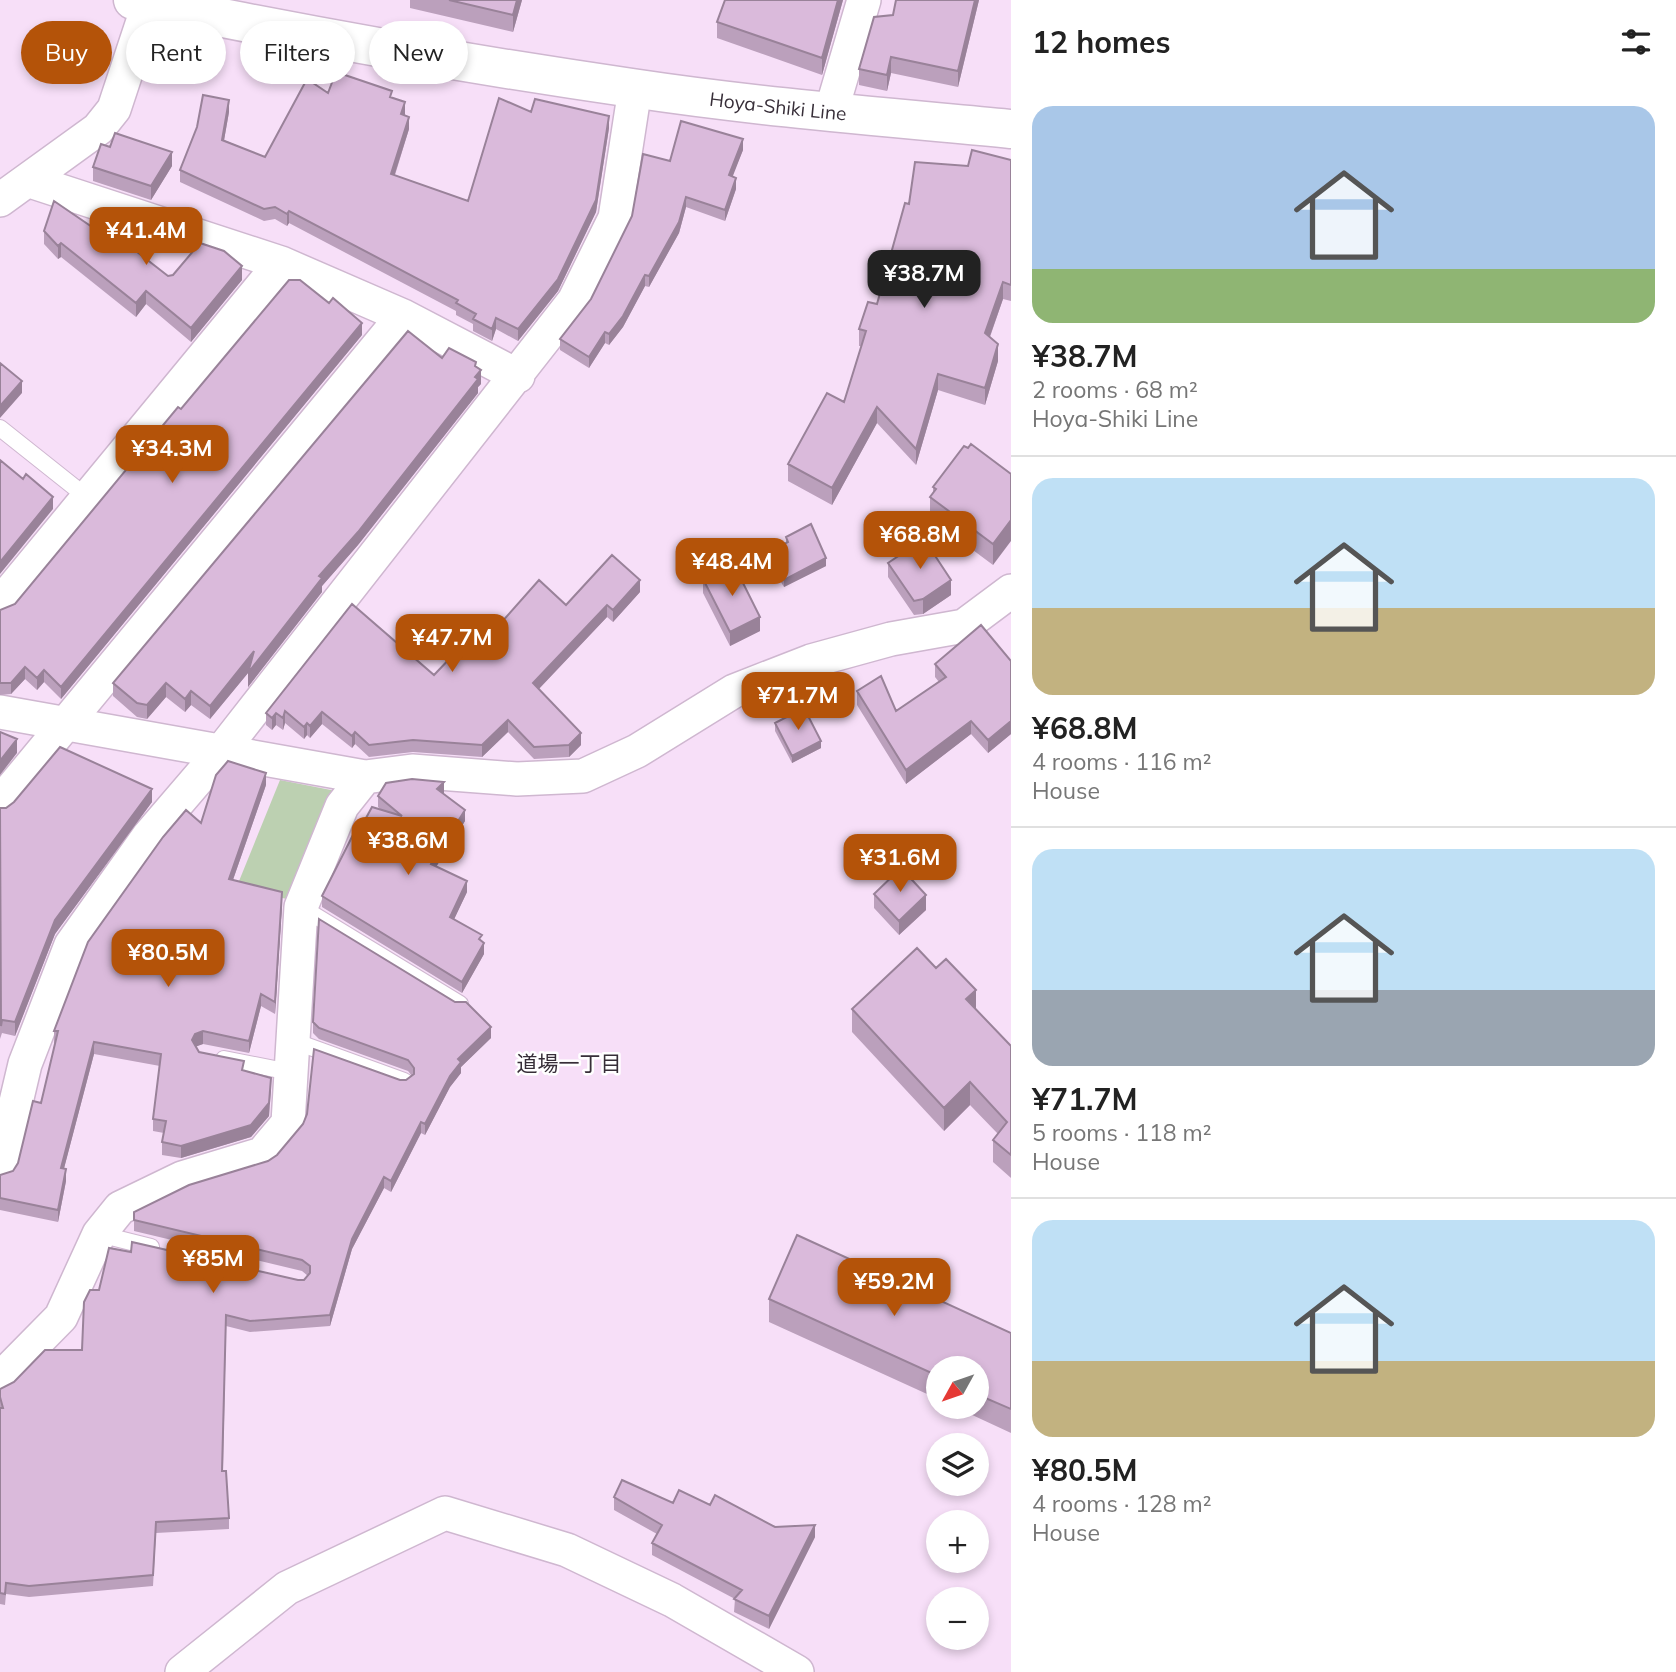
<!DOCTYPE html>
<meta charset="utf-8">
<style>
body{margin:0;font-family:Mulish,"Noto Sans JP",sans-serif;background:#f2f2f2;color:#222;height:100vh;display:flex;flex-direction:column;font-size:26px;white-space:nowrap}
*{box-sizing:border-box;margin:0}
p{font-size:23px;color:#767676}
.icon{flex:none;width:38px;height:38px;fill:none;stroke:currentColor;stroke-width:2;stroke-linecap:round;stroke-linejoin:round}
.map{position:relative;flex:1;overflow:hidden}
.drawer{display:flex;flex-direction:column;background:#fff;width:665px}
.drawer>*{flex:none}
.guide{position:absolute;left:21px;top:21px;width:665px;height:63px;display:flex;gap:14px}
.needle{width:46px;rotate:230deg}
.tools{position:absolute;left:926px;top:1356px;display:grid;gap:14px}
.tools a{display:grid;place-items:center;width:63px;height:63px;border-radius:50%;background:#fff;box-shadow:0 4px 10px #0003;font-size:35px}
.price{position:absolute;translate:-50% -60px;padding:0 16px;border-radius:14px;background:#b45309;color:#fff;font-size:23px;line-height:46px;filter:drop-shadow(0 2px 4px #0008)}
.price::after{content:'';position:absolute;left:50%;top:42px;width:21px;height:16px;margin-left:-10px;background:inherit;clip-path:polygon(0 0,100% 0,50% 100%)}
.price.on{background:#222;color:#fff}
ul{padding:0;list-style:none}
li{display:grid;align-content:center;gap:14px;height:371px;padding:0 21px}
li+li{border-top:2px solid #e0e0e0}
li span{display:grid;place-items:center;height:217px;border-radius:21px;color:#555}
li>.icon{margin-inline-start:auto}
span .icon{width:126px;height:126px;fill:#fffc;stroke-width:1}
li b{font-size:30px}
h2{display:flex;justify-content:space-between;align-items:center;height:84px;padding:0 21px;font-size:30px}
.chip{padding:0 24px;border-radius:32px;background:#fff;box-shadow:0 4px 10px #0003;font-size:24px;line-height:63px}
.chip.on{background:#b45309;color:#fff}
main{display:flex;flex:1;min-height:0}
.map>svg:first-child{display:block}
.green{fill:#bcd0b1}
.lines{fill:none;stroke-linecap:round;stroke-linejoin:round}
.lane-casing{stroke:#cfb7d0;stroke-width:18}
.street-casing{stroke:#cfb7d0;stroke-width:36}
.primary-casing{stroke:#cfb7d0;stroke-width:41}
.lane{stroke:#fff;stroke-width:16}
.street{stroke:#fff;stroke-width:33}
.primary{stroke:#fff;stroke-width:38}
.wall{fill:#bba0bc}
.shaded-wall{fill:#998299}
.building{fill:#dabadb;stroke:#998299;stroke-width:2}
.labels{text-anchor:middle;stroke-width:5;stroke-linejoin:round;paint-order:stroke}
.street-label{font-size:19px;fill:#372e38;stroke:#fff}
.neighbourhood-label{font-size:21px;fill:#372e38;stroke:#fff}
</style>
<main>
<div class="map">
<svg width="1011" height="1672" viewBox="0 0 1011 1672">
<rect width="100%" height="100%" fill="#f7dff8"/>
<path class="green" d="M280,780l56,11 -42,110 -57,-15z"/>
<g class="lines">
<g class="lane-casing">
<path id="lane" d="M0,428l88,70
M301,907l159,97
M291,1040l113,41
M224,1059l66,13
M99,1234l52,13"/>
</g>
<g class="street-casing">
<path id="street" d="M831,112l33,-112
M30,181l251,82 122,53 115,60
M0,200l98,-71 16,-20 35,-106
M0,604l281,-341
M0,712l365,65 47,-6 105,8 66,-3 54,-25 97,-60 77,-30 80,-22 73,-13 47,-35
M0,803l403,-487
M0,1170l25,-106 46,-119 77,-108 72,-84 354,-452 41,-83 20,-129
M0,1379l61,-62 38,-83 21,-26 62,-30 80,-24 26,-31 13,-216 41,-101 23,-29
M182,1672l105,-84 158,-75 122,37 105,50 125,72"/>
</g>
<g class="primary-casing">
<g id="primary">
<path id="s1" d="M133,0c165,34 332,64 499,88 126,19 253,29 379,41"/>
</g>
</g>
<use href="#lane" class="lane"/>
<use href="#street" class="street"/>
<use href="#primary" class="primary"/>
</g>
<path class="wall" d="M410,0h112l-9,32 -103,-24z
M843,0l-21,75 -105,-37v-16z
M979,0l-21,87 -67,-14 -4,18 -28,-6v-16l34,-54z
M328,93l64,5 13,16 -1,2 5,13 -14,46 73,26 63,-89 78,16 -13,84 -38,79 -40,50 -22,-12 -4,12 -19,-10v-7l-17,-9v-4l-167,-88 -2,3 -12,-7 -11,2 -84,-39v-12l17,-43 32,-15 -5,28 41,17z
M743,150l-11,26 4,13 -11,32 -39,-14 -7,26 -30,54 -4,-1 -22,41 -14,18 -4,-2 -16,25 -29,-18v-11l31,-40 79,-138z
M1011,160v141l-8,-2 -13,38 8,24 -13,44 -47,-15 -22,75 -39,-42 -45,82 -44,-24v-17l56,-62 17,-56h-2v-17l18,-25 32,-100 59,-38z
M172,166l-21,34 -58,-19v-14z
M44,231l76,15 48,30 74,4 -51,62 -45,-38 -10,13 -75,-60 -3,2 -14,-15z
M362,335l-301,364 -17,-17 -7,8 -12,-11 -14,15 -11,1v-85l15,-6 166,-195z
M442,358l34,9 5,17 -3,3v6l-120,152 -36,41v6l-74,95v-14l-38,46 -19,-14 -6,7 -19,-15 -19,22 -10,-2 -24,-21v-13z
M1011,474l-18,91 -63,-47v-21l3,-4v-6z
M786,537l40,29 -42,21 -17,-27v-7l19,-10z
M888,563l63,32 -28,19 -9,1 -26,-38z
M703,579l57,52 -30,15 -27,-53z
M640,592l-27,30 -6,-5 -68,72 42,56 -12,12 -35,2 -26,-27 -26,25 -69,-5 -44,5 -14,-13 -3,4 -30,-24 -12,14 -3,-3 -3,4 -19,-16 -2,7 -7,-5 -4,5 -6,-5v-12l168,-38 50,-33 82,-37z
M1011,661v73l-23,19 -17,-19 -65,50 -49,-79v-14l39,20 43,-29 -4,-5v-13z
M775,723l46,25 -29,15 -17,-32z
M266,785l-33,95 49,24 -7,110 -14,-8 -12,47 -46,-9 -7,2 3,6 45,18 27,20 -2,26 -18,21 -70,21 -19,-3v-13l2,-9 -11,-2v-12l7,-53 -66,-12 -30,114 2,13 -8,41 -58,-12v-35l13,-4 5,-8 23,-60 14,-60h-1v-12l147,-208z
M444,793v1l21,27 -29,46 31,25 -13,27 28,22 2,13 -22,39 -140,-86v-11l38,-67 21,-19 -3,-3v-11z
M152,802l-97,132 -40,102 -13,-3 -2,6v-231z
M874,894l52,16 -27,25 -25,-27z
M852,1009h124l35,37v132l-18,-16v-22l5,-6 -28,-29 -26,26 -92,-99z
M313,1022l178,16 -30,29v6l-11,14 -25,48 -4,-2 -30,59 -7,-4 -32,61 -22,77 -80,6 -24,-6 -3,145 6,47v11l-73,4 -3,53 -124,11 -23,-3 -1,11 -5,-1v-215l82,-39 17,-60 199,-10h6l4,-4 -6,-5 -168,-40v-11l134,-59 132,-81h6l6,-4 -4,-5 -89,-32 -6,-6z
M769,1299l242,34v100l-56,-26h21v-39h-38v31l-169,-77z
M614,1497l96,8 65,22 40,10 -46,92 -35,-17 1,-13 -83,-44v-12l5,-9 -43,-24z"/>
<path class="shaded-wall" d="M517,0h5l-9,32v-17z
M838,0h5l-21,75v-17z
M975,0h4l-21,87v-16z
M891,57v16l-4,18v-16z
M229,100v12l-7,40v-12z
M405,102v12l-4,12v-12z
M609,116v12l-13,84 -38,79 -40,50v-12z
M409,117v12l-18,57v-12z
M743,139v11l-14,36v-11z
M172,152v14l-21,34v-14z
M736,178v11l-11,32v-11z
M686,197v10l-7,26 -30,54v-11z
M289,211v12l-2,3v-12z
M61,243v14l-3,2v-13z
M242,266v14l-51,62v-14z
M645,275v11l-22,41 -14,18v-11z
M1003,282v17l-18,51v-17z
M146,291v13l-10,13v-14z
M496,318v11l-4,12v-12z
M362,323v12l-301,364v-12z
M605,332v11l-16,25v-11z
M998,344v17l-13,44v-17z
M476,362v14l5,-6v14l-3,3v6l-120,152 -36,41v6l-74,95v-14l-38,46v-13l44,-55 65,-75z
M938,374v16l-22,75v-16z
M22,381v12l-22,25v-12z
M877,407v16l-45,82v-17z
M53,497v12l-53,65v-12z
M1011,520v21l-18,24v-21z
M826,558v8l-42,21v-7z
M640,580v12l-27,30v-12z
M951,580v15l-28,19v-15z
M607,605v12l-74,78v-12z
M760,617v14l-30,15v-14z
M25,667v12l-14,15v-11z
M44,670v12l-7,8v-12z
M166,683v14l-19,22v-14z
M191,691v14l-6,7v-13z
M285,711v12l-2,7v-12z
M322,712v12l-12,14v-12z
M276,713v12l-4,5v-12z
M508,720v12l-26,25v-12z
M971,721v13l-65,50v-14z
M1011,721v13l-23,19v-13z
M307,723v12l-3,4v-12z
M355,732v12l-3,4v-12z
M581,733v12l-12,12v-12z
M17,739v14l-17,22v-14z
M821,741v7l-29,15v-7z
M266,773v12l-37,106v-12z
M444,782v11l-7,7v-11z
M152,789v13l-97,132 -40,102v-14l40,-102z
M465,810v11l-34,54v-11z
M467,881v11l-17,36v-11z
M282,892v12l-7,110v-12z
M926,895v15l-27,25v-14z
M484,943v11l-22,39v-11z
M976,990v23l-10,-14z
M261,994v12l-12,47v-12z
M491,1027v11l-30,29v6l-11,14 -25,48v-11l33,-65z
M203,1031v13l-8,3 -3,-7 3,-6z
M94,1042v12l-33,126v-12z
M271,1078l-2,38 -18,21 -70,21v-12z
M970,1082v23l-26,26v-23z
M421,1122v11l-30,59v-11z
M66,1169v12l-8,41v-12z
M384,1177v11l-32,61 -22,77v-11l22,-76z
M815,1525v12l-46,92v-13z"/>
<path class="building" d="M449,0h68l-4,15z
M725,0h113l-16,58 -105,-36z
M896,0h79l-17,71 -67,-14 -4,18 -28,-6 15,-52 19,-2z
M336,72l56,19 -2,6 15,5 -4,12 8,3 -18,57 77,27 31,-103 32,14 4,-13 74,17 -13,84 -38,79 -40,50 -22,-11 -4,11 -19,-10 3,-5 -20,-11 2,-3 -169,-89 -2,3 -12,-7 -11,2 -84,-39 17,-43 6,-32 26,5 -7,40 43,17 42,-78 21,14z
M681,121l62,18 -14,36 7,3 -11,32 -39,-13 -7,25 -30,54 -4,-1 -22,41 -14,18 -4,-2 -16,25 -29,-18 31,-40 41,-83 11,-62 27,7z
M115,133l57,19 -21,34 -58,-19 8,-23 9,3z
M972,150l39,10v125l-8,-3 -18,51 13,11 -13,44 -47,-14 -22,75 -39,-42 -45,81 -44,-24 39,-71 17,9 22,-71 -7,-2 9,-27 9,2 28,-101 4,1 6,-42 53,4z
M54,201l66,45 3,-5 45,35 5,-1 27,-32 24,8 18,15 -51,62 -45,-37 -10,12 -75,-60 -3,3 -14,-15z
M289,280h11l29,23 4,-5 29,25 -301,364 -17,-17 -7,8 -12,-11 -14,16h-11v-73l15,-6 163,-197 3,2z
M408,331l34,27 7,-10 27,14 -1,4 6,4 -6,7 3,2 -120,153 -39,44 3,2 -74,95 6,-22 -44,55 -19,-15 -6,8 -19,-16 -19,22 -10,-2 -24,-20z
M0,363l22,18 -22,25z
M971,444l40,30v46l-18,24 -63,-47 6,-8 -3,-2 31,-41 4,2z
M0,460l23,19 3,-5 27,23 -53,65z
M811,524l15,34 -42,22 -17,-27 21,-11 -2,-5z
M924,539l27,41 -28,19 -9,2 -26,-38z
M612,555l28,25 -27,30 -6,-5 -74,78 48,50 -12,12 -35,2 -26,-27 -26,25 -69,-5 -44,5 -14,-13 -3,4 -30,-24 -12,14 -3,-3 -3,4 -19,-16 -2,7 -7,-5 -4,5 -6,-5 86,-109 82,71 41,-43 9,10 55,-62 27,25z
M733,563l27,54 -30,15 -27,-53z
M981,625l30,36v60l-23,19 -17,-19 -65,49 -49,-79 24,-15 15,35 50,-34 -11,-13z
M804,708l17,33 -29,15 -17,-33z
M0,732l17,7 -17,22z
M60,747l92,42 -97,131 -40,102 -13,-2 -1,6 -1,-218h6l8,-6z
M228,761l38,12 -37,106 53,13 -7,110 -14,-8 -12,47 -46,-10 -8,3 -3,6 7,12 45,9 -2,9 29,8 -2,25 -18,22 -70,21 -19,-4 4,-21 -13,-2 8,-65 -67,-12 -33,126 5,1 -8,41 -58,-12v-23l13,-4 5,-8 15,-62 8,2 17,-72h-4l34,-89 75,-105 23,-27 15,13 15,-48z
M412,779l32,3 -7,7 28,21 -34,54 36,17 -17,36 32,18 -3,4 5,4 -22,39 -140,-86 35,-69 3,2 12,-22 30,9 -24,-20 8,-13z
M901,868l25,27 -27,26 -25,-27z
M319,919l136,83h11l25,25 -33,32 3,3 -11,14 -25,48 -4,-2 -30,59 -7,-4 -32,62 -22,76 -80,6 -24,-6 -4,156h4l3,47 -73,4 -3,53 -124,11 -23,-3 -1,11 -5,-1v-185h3l-3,-11v-8l14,-7 31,-32h37l2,-48 6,-12h9l10,-42 22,4 1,-10 166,38h6l6,-7v-7l-8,-6 -168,-40v-8l55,-27 79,-24 9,-6 26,-31 4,-10 7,-65 86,31h6l8,-6v-6l-6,-8 -89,-32 -6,-6z
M917,948l19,20 10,-9 30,31 -10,9 45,47v109l-18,-15 14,-18 -37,-40 -26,26 -92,-99z
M797,1235l214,98v76l-35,-15v-26h-38v8l-169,-77z
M622,1480l51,23 6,-13 31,15 5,-10 60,32 40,-2 -46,91 -35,-17 8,-9 -90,-47 10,-18 -48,-28z"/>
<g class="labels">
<g class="street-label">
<text dy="7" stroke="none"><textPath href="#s1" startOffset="654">Hoya-Shiki Line</textPath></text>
</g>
<g class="neighbourhood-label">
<text x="569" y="1071">道場一丁目</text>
</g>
</g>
</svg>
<div class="tools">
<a><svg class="needle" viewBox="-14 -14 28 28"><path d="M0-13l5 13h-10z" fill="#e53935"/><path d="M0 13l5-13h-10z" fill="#767676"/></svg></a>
<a><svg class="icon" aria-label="layers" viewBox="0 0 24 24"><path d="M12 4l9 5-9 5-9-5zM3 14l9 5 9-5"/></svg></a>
<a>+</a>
<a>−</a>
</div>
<b class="price" style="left:146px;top:267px">¥41.4M</b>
<b class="price on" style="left:924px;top:310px">¥38.7M</b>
<b class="price" style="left:172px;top:485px">¥34.3M</b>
<b class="price" style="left:920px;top:571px">¥68.8M</b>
<b class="price" style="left:732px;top:598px">¥48.4M</b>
<b class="price" style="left:452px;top:674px">¥47.7M</b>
<b class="price" style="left:798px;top:732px">¥71.7M</b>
<b class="price" style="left:408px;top:877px">¥38.6M</b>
<b class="price" style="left:900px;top:894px">¥31.6M</b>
<b class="price" style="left:168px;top:989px">¥80.5M</b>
<b class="price" style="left:213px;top:1295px">¥85M</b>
<b class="price" style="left:894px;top:1318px">¥59.2M</b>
<div class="guide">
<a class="chip on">Buy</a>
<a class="chip">Rent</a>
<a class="chip">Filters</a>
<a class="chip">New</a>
</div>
</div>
<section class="drawer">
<h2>12 homes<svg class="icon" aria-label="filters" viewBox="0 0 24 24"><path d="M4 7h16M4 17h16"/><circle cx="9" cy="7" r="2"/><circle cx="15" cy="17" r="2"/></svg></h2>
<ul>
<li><span style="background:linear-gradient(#a9c7e8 75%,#8fb573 0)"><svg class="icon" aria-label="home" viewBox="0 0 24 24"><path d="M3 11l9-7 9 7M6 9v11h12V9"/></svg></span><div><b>¥38.7M</b><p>2 rooms · 68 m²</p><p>Hoya-Shiki Line</p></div></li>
<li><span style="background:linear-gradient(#bfe0f5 60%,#c2b280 0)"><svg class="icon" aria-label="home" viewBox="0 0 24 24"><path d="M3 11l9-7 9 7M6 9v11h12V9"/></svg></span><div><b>¥68.8M</b><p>4 rooms · 116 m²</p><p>House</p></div></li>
<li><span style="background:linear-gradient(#bfe0f5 65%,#9aa5b1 0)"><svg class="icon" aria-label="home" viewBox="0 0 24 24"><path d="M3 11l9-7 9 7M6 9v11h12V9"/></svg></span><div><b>¥71.7M</b><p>5 rooms · 118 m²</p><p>House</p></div></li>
<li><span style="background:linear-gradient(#bfe0f5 65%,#c2b280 0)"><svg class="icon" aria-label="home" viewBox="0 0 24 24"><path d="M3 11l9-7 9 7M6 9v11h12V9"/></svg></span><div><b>¥80.5M</b><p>4 rooms · 128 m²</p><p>House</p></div></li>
</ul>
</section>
</main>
